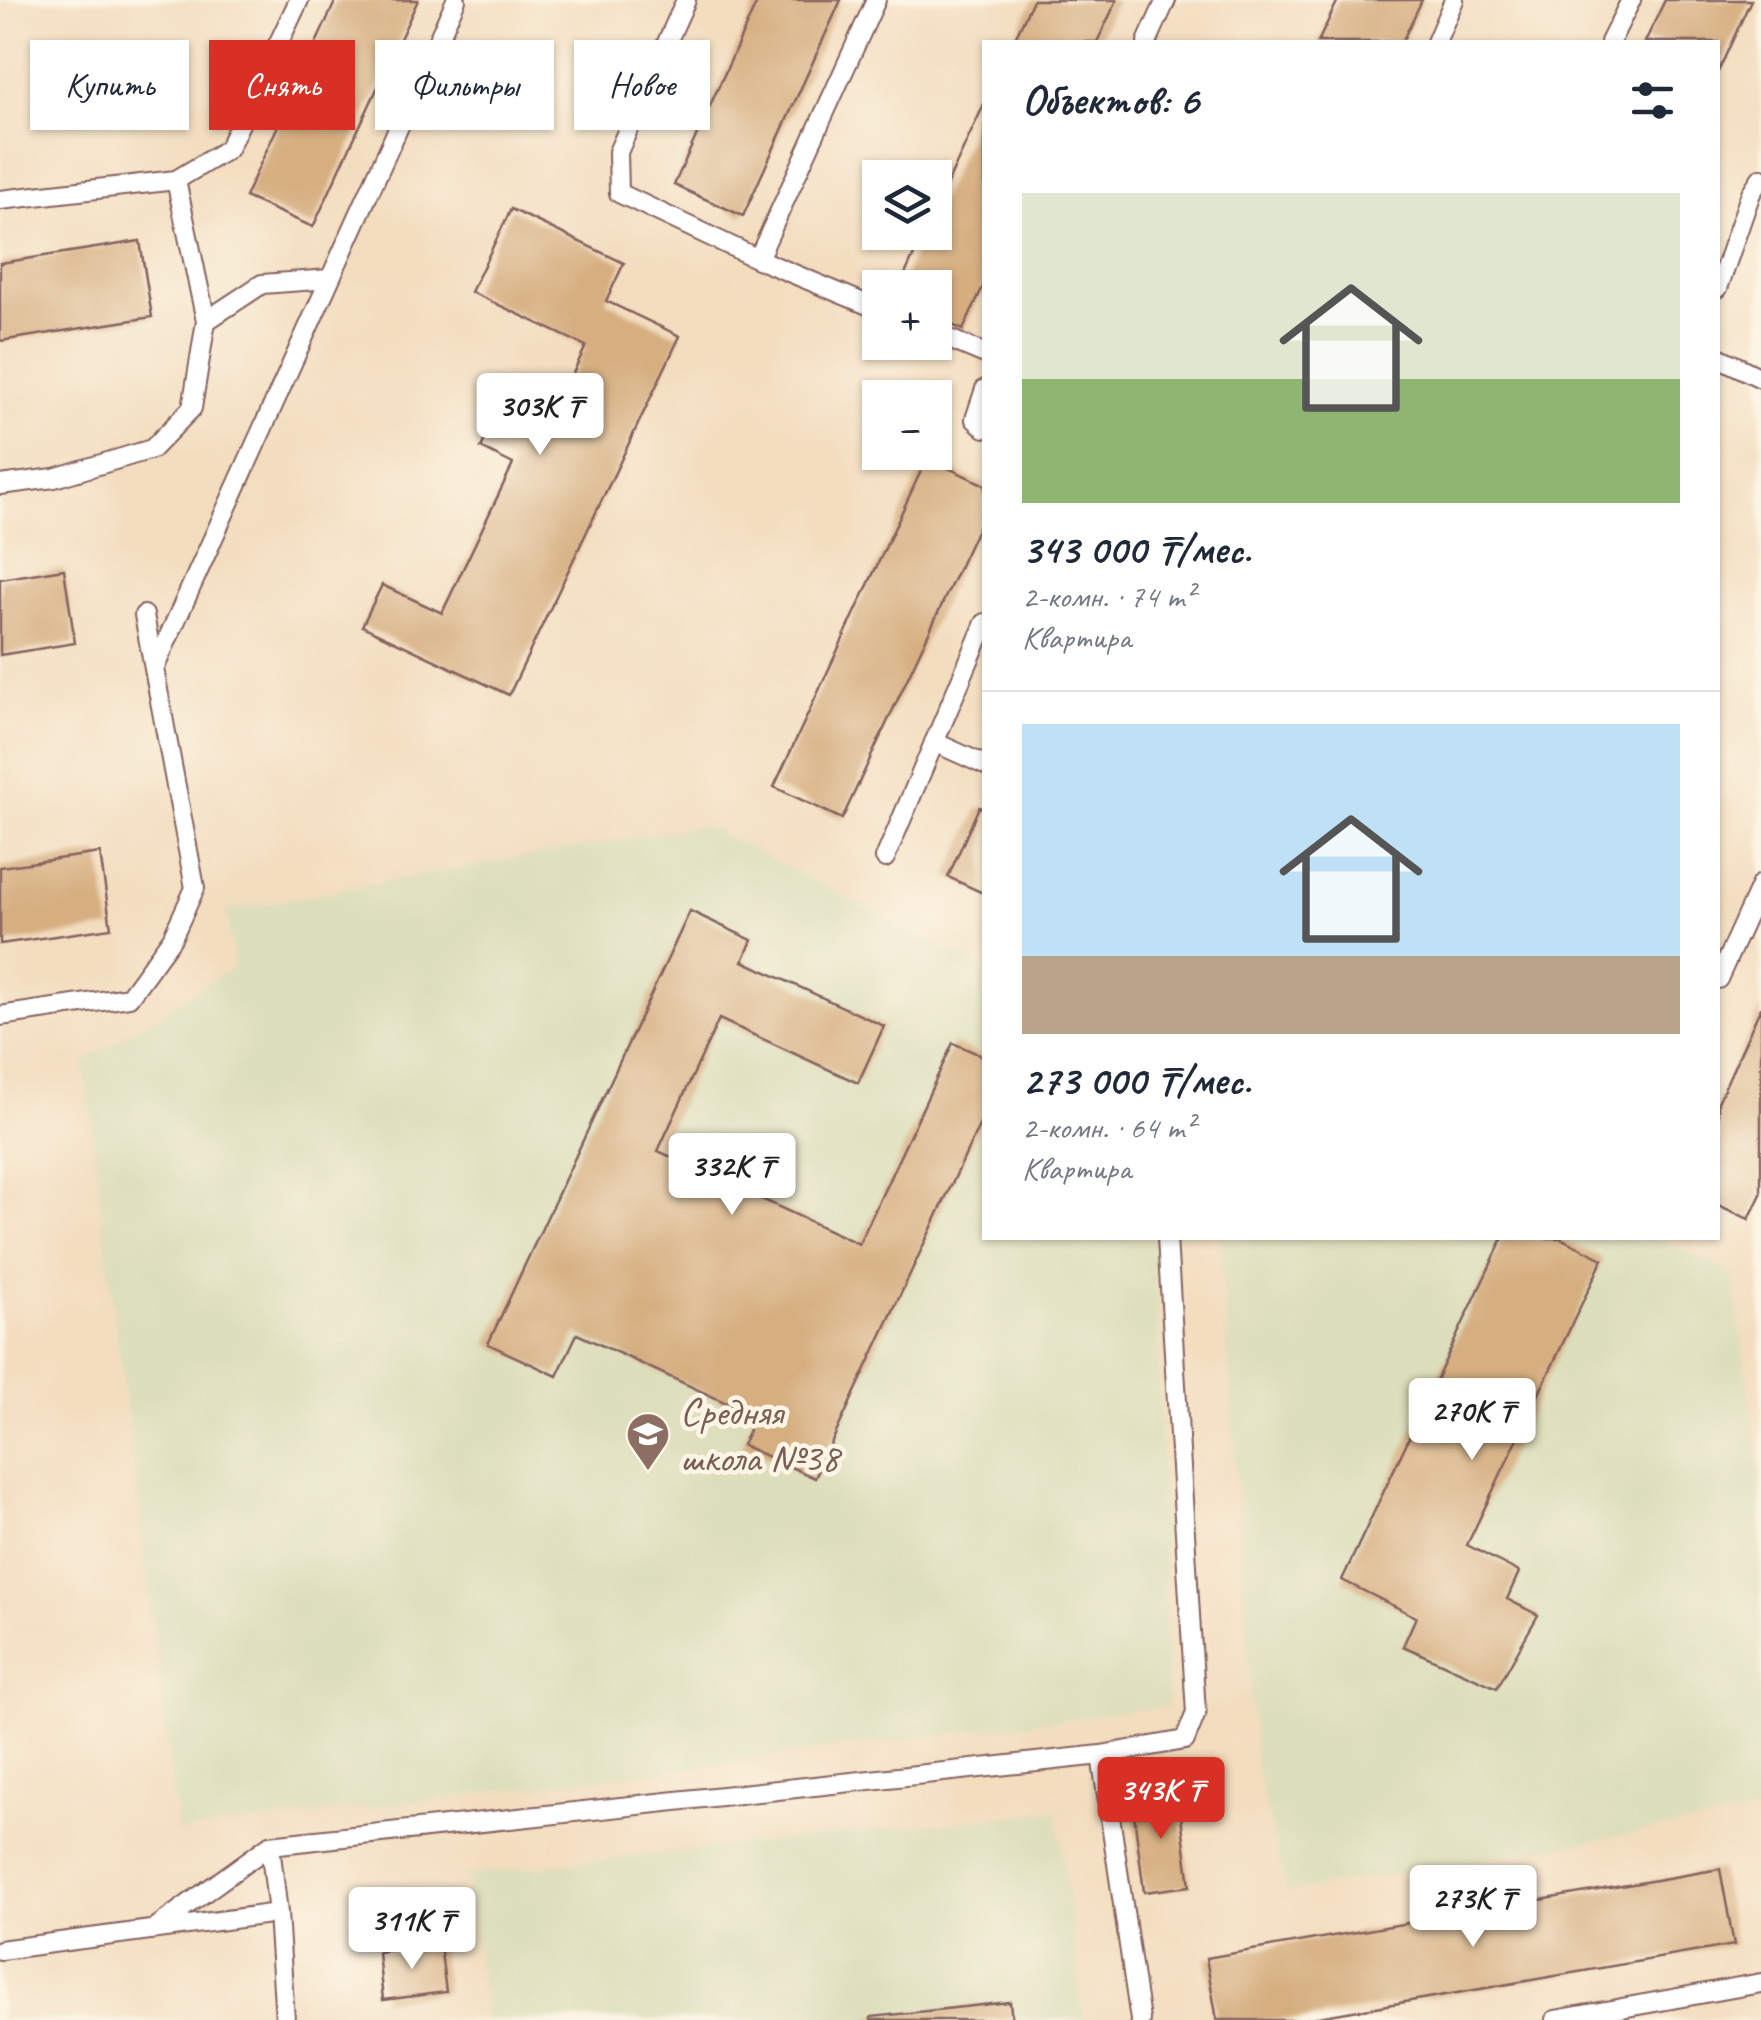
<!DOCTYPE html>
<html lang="ru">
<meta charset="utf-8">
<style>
body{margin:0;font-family:Caveat,sans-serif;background:#f2f2f3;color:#1f2937;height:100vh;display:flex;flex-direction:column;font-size:38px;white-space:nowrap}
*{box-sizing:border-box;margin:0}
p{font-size:32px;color:#747a83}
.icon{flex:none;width:55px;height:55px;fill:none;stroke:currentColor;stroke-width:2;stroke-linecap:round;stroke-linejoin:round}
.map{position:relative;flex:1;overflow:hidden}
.sheet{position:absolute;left:982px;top:40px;width:738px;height:1200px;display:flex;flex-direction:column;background:#fff;border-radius:0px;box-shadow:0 2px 8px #0004}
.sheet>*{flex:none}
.hud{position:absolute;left:30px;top:40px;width:802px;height:90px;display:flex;gap:20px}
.tools{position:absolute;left:862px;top:160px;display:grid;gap:20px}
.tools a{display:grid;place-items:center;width:90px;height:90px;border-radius:0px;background:#fff;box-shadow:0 2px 8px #0004;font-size:50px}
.price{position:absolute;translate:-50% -85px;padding:0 22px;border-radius:10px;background:#fff;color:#222;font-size:32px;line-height:65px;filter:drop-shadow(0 2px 5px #0008)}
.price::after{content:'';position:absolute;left:50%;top:60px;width:30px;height:22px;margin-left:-15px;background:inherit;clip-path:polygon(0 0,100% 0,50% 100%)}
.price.active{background:#d93025;color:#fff}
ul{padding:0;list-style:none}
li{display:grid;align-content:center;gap:20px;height:530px;padding:0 40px}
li+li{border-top:2px solid #e0e1e3}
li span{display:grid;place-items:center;height:310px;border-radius:0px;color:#555}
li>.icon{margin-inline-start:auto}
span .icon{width:180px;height:180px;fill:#fffc;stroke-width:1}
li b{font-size:42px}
h2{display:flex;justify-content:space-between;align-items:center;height:120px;padding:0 40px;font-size:42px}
.pill{padding:0 35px;border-radius:0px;background:#fff;box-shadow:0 2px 8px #0004;font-size:35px;line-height:90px}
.pill.active{background:#d93025;color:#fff}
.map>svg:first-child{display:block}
.built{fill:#dddebc}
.building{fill:#d6ae80}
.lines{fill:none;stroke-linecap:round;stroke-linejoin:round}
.service-casing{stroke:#85625f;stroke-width:22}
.service{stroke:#fff;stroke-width:18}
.labels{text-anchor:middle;stroke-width:9;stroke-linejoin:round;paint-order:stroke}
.education-label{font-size:40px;fill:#785e54;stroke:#fcf5e5;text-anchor:start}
</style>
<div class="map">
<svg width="1761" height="2020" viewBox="0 0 1761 2020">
<rect width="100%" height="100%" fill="#fcf5e5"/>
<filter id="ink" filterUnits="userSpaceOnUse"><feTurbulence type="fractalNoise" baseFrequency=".01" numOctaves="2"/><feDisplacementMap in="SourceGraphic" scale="20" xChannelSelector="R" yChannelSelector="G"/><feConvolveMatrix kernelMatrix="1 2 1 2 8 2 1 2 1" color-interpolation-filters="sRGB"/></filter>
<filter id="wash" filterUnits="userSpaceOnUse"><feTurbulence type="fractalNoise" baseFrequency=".0048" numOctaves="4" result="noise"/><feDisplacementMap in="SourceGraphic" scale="40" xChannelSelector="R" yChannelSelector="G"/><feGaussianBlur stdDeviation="2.25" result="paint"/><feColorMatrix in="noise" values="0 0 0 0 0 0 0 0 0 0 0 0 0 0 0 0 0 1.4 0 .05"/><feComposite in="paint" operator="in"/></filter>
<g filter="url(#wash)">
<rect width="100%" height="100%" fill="#f3ddbf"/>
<path class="built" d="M705,825l280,144v269h170l13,468 -990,126 -94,-770 150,-95 -7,-57z
M1220,1238h433l80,35 28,214v325l-474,80 -32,-129z
M1072,1809l-15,4 27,207h-599l-19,-145z"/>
<g id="blocks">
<path class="building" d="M336,0h82l-105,227 -68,-30z
M758,0h83l-98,216 -69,-31z
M1033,0h84l-20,42h-84z
M1338,0h84l-20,42h-84z
M1665,0h86l-33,72v-30h-73z
M985,102v180l-22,48 -28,-13v-29h-36l25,-56h11v-22z
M511,209l113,54 -18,38 74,35 -171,359 -147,-69 20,-41 60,28 71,-149 -32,-16 19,-41 46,22 40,-83 -115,-54z
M140,241l12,76 -152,24v-78z
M927,458l58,27v27l-143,307 -68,-32z
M64,569l11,74 -75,12v-76z
M979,807l6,2v85l-37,-17z
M100,853l11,75 -111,16v-77z
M690,911l62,29 -9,21 141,65 -26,57 -139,-64 -61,132 201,93 94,-201 32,14v56l-170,365 -73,-33 13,-29 -178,-82 -20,42 -69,-32z
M1761,1007v187l-12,25 -31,-14v-103z
M1503,1238h57l43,21 -136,286 52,27 -12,27 31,16 -41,73 -94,-42 13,-29 -74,-37z
M1178,1793l12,93 -46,6 -12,-93z
M1720,1869l14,76 -433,75h-84l-11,-62z
M440,1944l6,48 -63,8 -5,-48z
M1010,2002l2,18h-141v-3z"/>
</g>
</g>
<g filter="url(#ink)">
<use href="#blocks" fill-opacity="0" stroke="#85625f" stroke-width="2.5"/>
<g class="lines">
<g class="service-casing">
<path id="service" d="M686,0l-68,152 1,41 139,66 122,51
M1147,42l19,-42
M1436,42l18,-42
M1610,42l21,-42
M0,200l176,-20 52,-31 71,-149
M758,259l118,-259
M1718,288l33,-95 10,-15
M206,321l56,-37 68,-5
M935,333l50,21
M1718,357l43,21
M985,389l-10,30 10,9
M0,485l54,-7 98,-29 40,-41 14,-87 -30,-141
M154,669l302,-669
M934,742l51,23
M885,858l100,-235
M1718,979l43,-95
M0,1016l129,-19 43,-59 23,-50 -51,-273
M1101,1755l39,265
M270,1845l8,68 7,107
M154,1929l116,-84 831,-90 84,-15 11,-27 -29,-475
M0,1950l278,-37
M1555,2020l206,-37"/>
</g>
<use href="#service" class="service"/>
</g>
</g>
<defs>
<g id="school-pin" transform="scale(2.25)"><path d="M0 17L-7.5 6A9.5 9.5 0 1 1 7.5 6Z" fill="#8d6e63" stroke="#fcf5e5"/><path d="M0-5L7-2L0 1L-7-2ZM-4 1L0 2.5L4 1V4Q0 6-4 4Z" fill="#fff"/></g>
</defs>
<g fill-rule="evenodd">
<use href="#school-pin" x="648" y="1434"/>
</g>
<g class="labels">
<g class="education-label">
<text x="680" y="1425">Средняя<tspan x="680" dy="46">школа №38</tspan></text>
</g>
</g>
</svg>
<div class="tools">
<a><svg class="icon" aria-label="layers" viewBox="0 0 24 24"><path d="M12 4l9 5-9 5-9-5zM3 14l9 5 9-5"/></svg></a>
<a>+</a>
<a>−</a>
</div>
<b class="price" style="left:540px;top:458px">303K ₸</b>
<b class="price" style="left:732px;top:1218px">332K ₸</b>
<b class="price" style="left:1472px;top:1463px">270K ₸</b>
<b class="price active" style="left:1161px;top:1842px">343K ₸</b>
<b class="price" style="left:1473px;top:1950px">273K ₸</b>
<b class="price" style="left:412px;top:1972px">311K ₸</b>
<div class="hud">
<a class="pill">Купить</a>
<a class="pill active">Снять</a>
<a class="pill">Фильтры</a>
<a class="pill">Новое</a>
</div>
<section class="sheet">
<h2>Объектов: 6<svg class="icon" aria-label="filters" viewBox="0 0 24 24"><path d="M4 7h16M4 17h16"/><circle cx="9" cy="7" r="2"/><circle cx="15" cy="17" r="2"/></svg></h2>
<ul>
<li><span style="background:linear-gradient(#dfe7d0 60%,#8fb573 0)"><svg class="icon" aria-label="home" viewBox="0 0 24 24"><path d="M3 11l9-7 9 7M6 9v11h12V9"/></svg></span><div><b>343 000 ₸/мес.</b><p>2-комн. · 74 m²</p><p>Квартира</p></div></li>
<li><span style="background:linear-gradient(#bfe0f5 75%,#b9a48a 0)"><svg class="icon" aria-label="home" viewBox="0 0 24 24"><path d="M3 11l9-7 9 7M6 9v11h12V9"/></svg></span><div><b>273 000 ₸/мес.</b><p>2-комн. · 64 m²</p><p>Квартира</p></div></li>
</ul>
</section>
</div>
